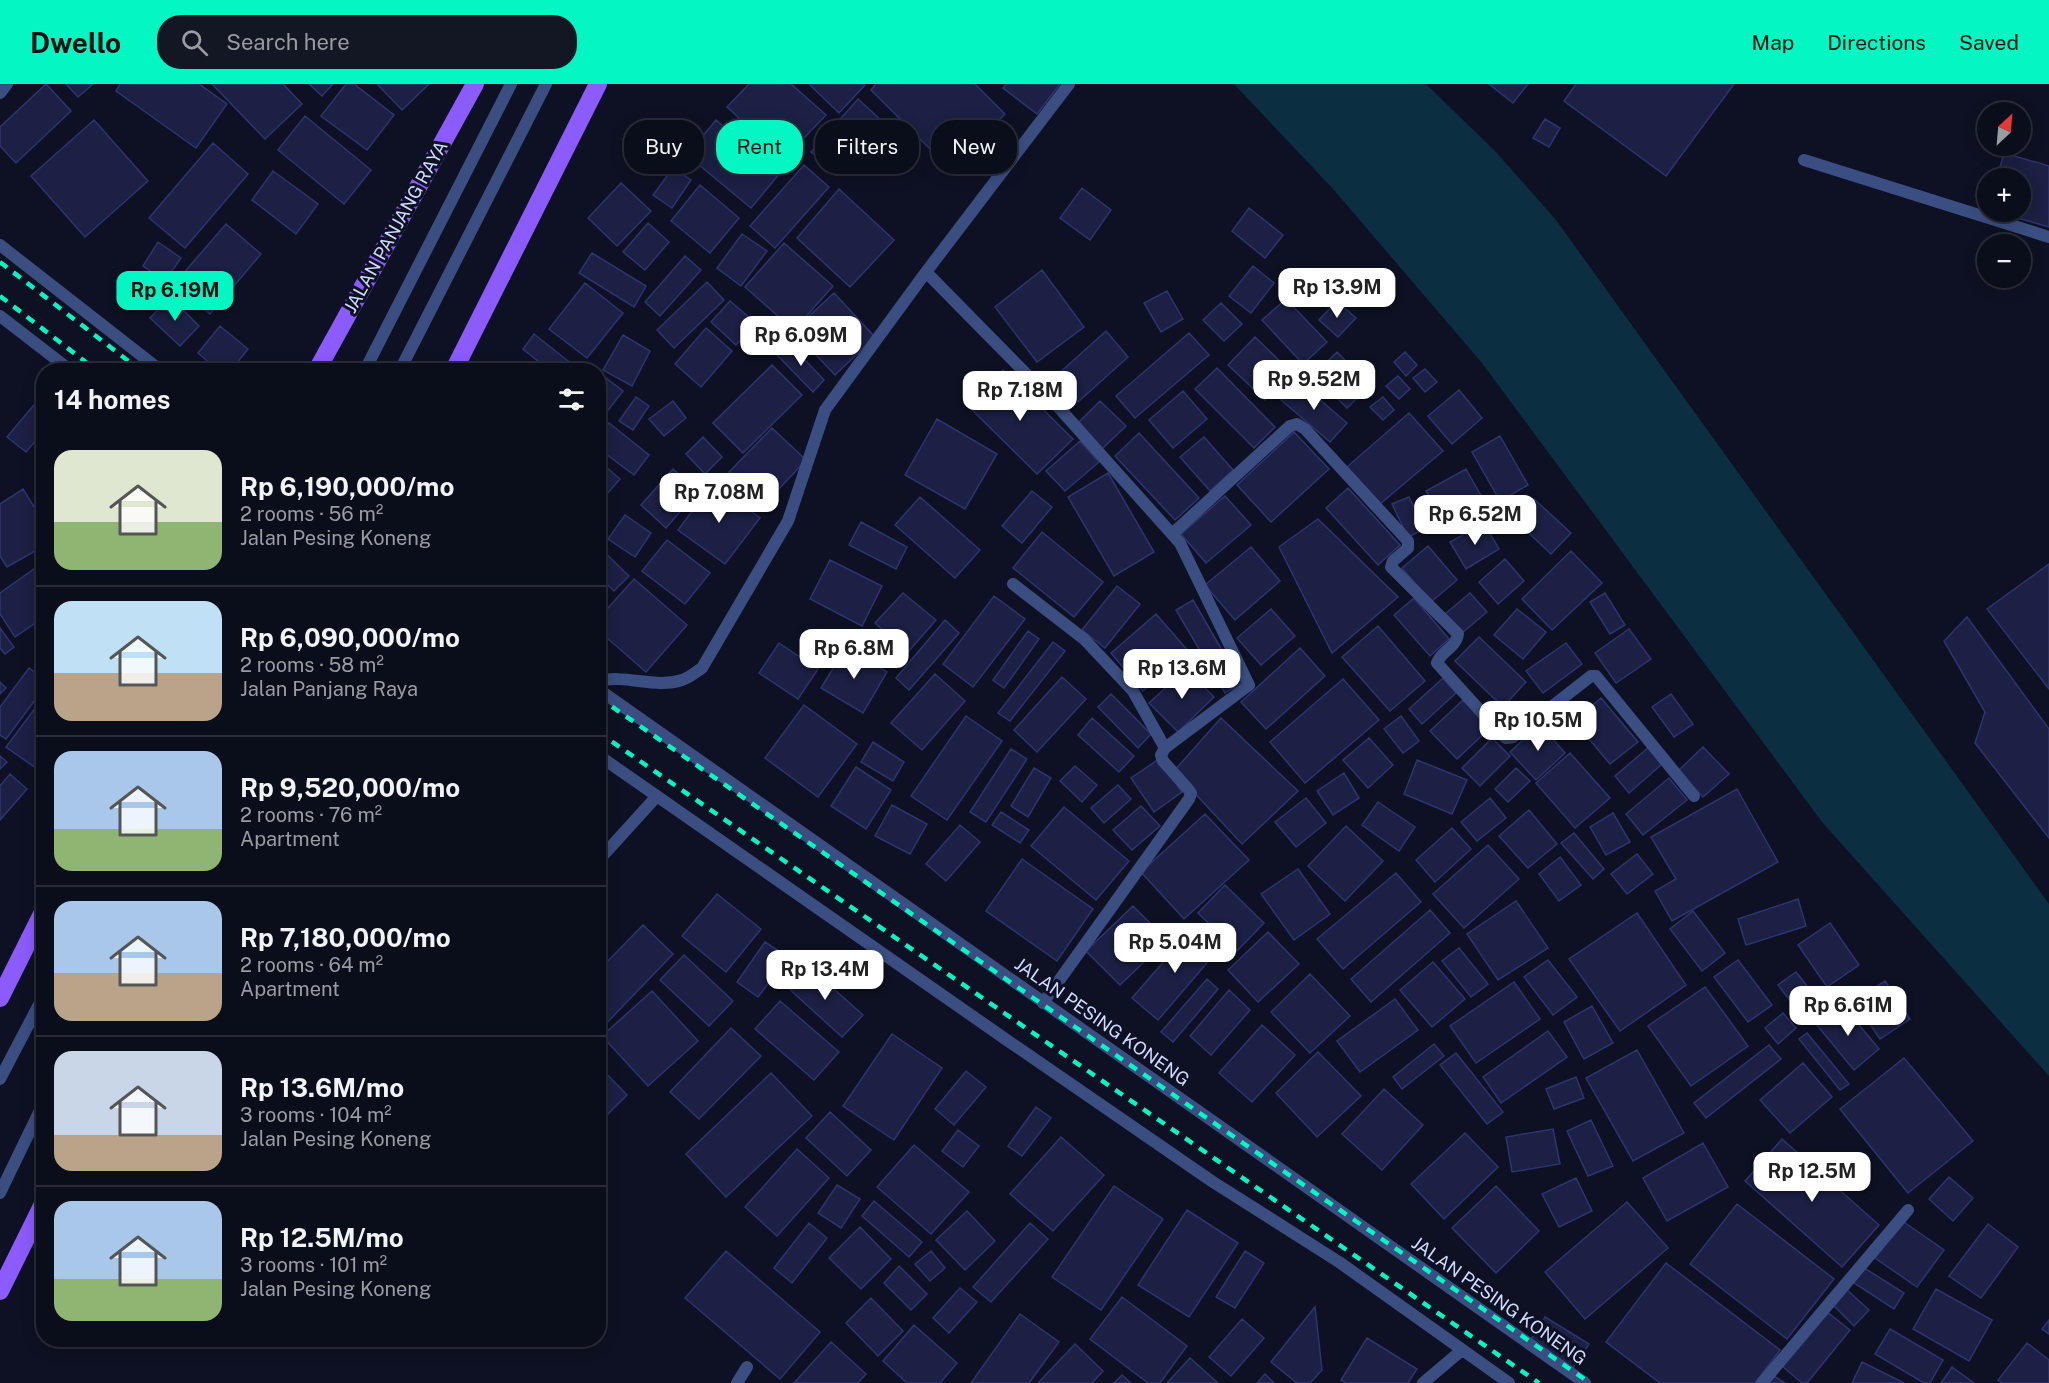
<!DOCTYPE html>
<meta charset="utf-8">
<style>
body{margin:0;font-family:"Public Sans",sans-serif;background:#131623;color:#f1f3f6;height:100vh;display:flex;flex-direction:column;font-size:22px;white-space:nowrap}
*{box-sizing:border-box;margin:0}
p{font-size:20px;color:#999ca2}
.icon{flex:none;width:33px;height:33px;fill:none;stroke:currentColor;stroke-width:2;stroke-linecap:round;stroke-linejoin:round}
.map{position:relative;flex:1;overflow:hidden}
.drawer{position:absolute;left:36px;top:279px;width:570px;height:984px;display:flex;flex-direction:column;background:#0a0d1a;border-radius:24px;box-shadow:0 3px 15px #0003,0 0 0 2px #2a2d39}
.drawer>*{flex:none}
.guide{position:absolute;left:624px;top:36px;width:570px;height:54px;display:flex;gap:12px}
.needle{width:39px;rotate:26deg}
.tools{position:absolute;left:1977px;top:18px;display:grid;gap:12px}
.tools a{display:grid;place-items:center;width:54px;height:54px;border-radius:50%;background:#0a0d1a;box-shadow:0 3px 15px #0003,0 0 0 2px #2a2d39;font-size:30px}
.price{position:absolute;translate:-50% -51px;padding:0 14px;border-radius:12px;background:#fff;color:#222;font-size:20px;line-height:39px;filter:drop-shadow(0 2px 3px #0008)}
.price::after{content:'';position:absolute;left:50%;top:36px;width:18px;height:14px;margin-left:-9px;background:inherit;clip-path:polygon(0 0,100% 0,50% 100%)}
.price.selected{background:#04f7c2;color:#111}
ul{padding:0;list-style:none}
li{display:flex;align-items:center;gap:18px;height:150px;padding:0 18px}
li+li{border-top:2px solid #2a2d39}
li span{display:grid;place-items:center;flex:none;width:168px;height:120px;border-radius:18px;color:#555}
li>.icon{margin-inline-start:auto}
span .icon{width:72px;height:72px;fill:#fffc;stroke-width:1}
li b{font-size:26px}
h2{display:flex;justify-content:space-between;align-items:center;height:72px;padding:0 18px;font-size:26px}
.chip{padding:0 21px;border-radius:24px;background:#0a0d1a;box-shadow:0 3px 15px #0003,0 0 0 2px #2a2d39;font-size:21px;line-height:54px}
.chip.selected{background:#04f7c2;color:#111}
header{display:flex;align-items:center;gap:36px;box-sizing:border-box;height:84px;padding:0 30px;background:#04f7c2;color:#111}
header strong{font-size:28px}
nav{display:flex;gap:33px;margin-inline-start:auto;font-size:21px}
.search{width:420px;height:54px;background:#131623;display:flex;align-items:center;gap:15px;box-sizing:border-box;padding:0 21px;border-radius:24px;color:#999ca2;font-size:22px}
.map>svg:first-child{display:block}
.water{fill:#0b2f40}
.building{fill:#1b2044;stroke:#2d356f;stroke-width:1.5}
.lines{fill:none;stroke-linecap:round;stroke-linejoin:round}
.lane{stroke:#3a4e81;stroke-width:12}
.street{stroke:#3a4e81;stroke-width:12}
.primary{stroke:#8c5bfc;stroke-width:18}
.rail{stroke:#04f7c2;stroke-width:4.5;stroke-dasharray:9 8;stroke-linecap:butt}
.labels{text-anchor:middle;stroke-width:6;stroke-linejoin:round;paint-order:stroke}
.street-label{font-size:18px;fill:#d1dbfe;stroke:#0e1123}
</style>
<header>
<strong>Dwello</strong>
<div class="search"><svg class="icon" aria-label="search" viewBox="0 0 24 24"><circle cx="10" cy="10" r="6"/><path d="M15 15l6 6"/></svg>Search here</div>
<nav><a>Map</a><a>Directions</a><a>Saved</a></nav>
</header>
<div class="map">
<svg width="2049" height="1299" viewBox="0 0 2049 1299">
<rect width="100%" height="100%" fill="#0e1123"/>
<path class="water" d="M1234,0h192l69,67 61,69 493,684v172l-227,-254 -340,-459 -148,-173z"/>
<path class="building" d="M46,0l25,27 -55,52 -16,-17v-19z
M66,0h27l-15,13z
M120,0h79l28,20 -31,44 -80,-57z
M212,0h71l19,20 -37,35z
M309,0h24l-11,12z
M346,0h8l40,31 -27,35 -46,-34z
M377,0h52l-27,26z
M749,0h42l35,31 -42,44 -57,-52z
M809,0h55l1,1 -26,28z
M876,0h99l30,30 -55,55 -79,-79z
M1006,0h54l-23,30 -34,-26z
M1489,0h39l-15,19z
M1576,0h158l-68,92 -102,-75z
M858,15l25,23 -47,53 -25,-23z
M305,32l66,54 -27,34 -66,-54z
M1545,35l15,9 -11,19 -16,-9z
M94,36l54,61 -63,56 -54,-61z
M716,36l64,53 -29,35 -64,-53z
M213,59l35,31 -63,74 -36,-30z
M2004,69l45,13v61l-53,-15h24v-34h-23z
M804,81l25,22 -54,61 -25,-22z
M673,84l18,12 -19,28 -19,-13z
M273,87l45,33 -22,30 -44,-34z
M621,99l30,28 -34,35 -29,-28z
M700,101l39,33 -29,35 -39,-32z
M1082,104l29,22 -21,30 -30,-22z
M839,105l55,51 -44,47 -53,-49z
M1249,124l34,27 -18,23 -33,-27z
M648,139l21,19 -24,28 -22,-18z
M226,140l35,30 -51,60 -35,-31z
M742,150l25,17 -26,35 -24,-18z
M158,158l23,16 -16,23 -22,-15z
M784,159l49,43 -39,44 -49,-43z
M592,169l54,33 -12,21 -55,-34z
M685,172l16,14 -41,46 -15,-14z
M1253,182l21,17 -23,30 -22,-17z
M1042,186l42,57 -47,35 -42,-55z
M707,198l17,18 -50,48 -17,-18z
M585,199l38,30 -36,45 -38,-29z
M1167,207l16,28 -22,13 -17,-29z
M834,209l41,44 -40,38 -42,-44z
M170,213l29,29 -19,20 -30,-28z
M1286,215l41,43 -24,22 -41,-44z
M730,217l26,22 -20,22 -25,-23z
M1337,217l19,17 -18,19 -19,-17z
M1221,219l21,21 -18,17 -21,-21z
M220,242l28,23 -17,21h-13l-20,-17z
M706,244l26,23 -31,36 -26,-23z
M1106,247l22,26 -50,45 -22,-26z
M1189,249l20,22 -74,63 -19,-22z
M534,250l44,35 -29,1 -26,-21z
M623,251l27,16 -18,35 -29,-16z
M1255,253l36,35 -26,28 -37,-35z
M789,259l35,37 -11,12 -36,-37z
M1337,268l33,34 -23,22 -34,-33z
M1405,268l12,13 -11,11 -12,-14z
M772,281l30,30 -59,58 -30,-30z
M1217,284l58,59 -21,21 -59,-59z
M1425,285l12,13 -12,10 -12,-14z
M1003,286l70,69 -36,35 -69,-68z
M598,288l25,19 -25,32z
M1398,292l12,13 -11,10 -13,-13z
M1297,296l50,43 -17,19 -49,-42z
M1459,306l23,28 -30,26 -24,-28z
M1183,307l24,28 -34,29 -24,-28z
M636,313l13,9 -16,24 -14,-9z
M1383,313l11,13 -11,10 -13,-13z
M38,316l6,5v26l-18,21 -19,-15z
M673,317l13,17 -22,18 -15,-17z
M1100,317l26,25 -24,23 -25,-25z
M1409,329l34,38 -63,53 -33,-37z
M937,335l60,35 -32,55 -60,-34z
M609,339l40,32 -15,20 -36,-27v-12z
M772,344l34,32 -42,45 -35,-33z
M1294,348l35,37 -58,53 -34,-37z
M1139,349l60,65 -24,22 -60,-64z
M1500,352l28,49 -28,16 -28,-49z
M703,353l19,20 -17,17 -19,-20z
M1204,353l29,33 -23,21 -30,-34z
M1080,357l19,21 -34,29 -19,-20z
M598,376l22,19 -14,16 -8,-7z
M673,385l25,22 -32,37 -25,-23z
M1466,385l18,32 -40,22 -18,-32z
M1108,389l46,79 -40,24 -46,-79z
M713,399l47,35 -35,46 -47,-34z
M1348,404l52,57 -22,20 -52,-57z
M23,405l21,34v23l-37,21 -7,-11v-52z
M1032,407l20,16 -30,36 -20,-17z
M1225,412l26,29 -45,38 -25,-29z
M920,413l60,53 -25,28 -60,-53z
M1409,413l16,32 -17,8 -16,-33z
M1534,415l37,34 -20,21 -36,-34z
M625,431l26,18 -16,24 -27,-18z
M1318,435l80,78 -66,56 -53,-106z
M861,438l46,25 -11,22 -47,-24z
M1484,439l15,26 -33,20 -16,-27z
M1042,448l61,50 -29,35 -61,-49z
M667,456l43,33 -25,31 -43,-33z
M598,462l31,30 -15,15 -16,-15z
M1428,462l29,34 -26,22 -29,-34z
M1251,463l29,34 -45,39 -30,-35z
M1571,467l31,32 -50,47 -30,-31z
M1505,475l19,22 -26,23 -19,-22z
M830,476l52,26 -20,40 -52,-27z
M44,478v55l-29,20 -15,-23v-21z
M2049,480v125l-62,-80z
M634,495l53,46 -41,47 -48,-42v-11z
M1117,502l23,18 -35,44 -23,-18z
M903,509l33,27 -28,32 -33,-29z
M1470,509l17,19 -25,21 -17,-19z
M1605,509l20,32 -15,9 -20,-32z
M994,512l31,23 -52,68 -30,-23z
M1414,514l35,41 -19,17 -36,-41z
M1193,516l48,83 -16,10 -49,-83z
M1271,525l24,27 -34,29 -24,-27z
M1517,525l29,23 -23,27 -29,-24z
M1156,530l33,38 -46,39 -32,-38z
M1967,533l82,112v109l-74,-95 10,-31 -41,-71z
M945,536l14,13 -50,57 -13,-12z
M1378,542l47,55 -35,30 -48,-54z
M0,544l14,19 -9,7 -5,-6z
M1629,545l22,30 -35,24 -21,-30z
M1028,547l11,8 -35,49 -11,-8z
M1479,553l47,45 -23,25 -48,-46z
M1053,558l12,9 -55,70 -12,-8z
M779,559l39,26 -20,30 -39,-26z
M1566,559l16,21 -39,29 -17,-22z
M846,563l41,25 -24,41 -42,-25z
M1300,564l25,28 -59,53 -25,-27z
M29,584l15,11v9l-38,51 -6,-4v-28z
M1186,585l28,28 -36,35 -29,-29z
M935,590l30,27 -43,49 -31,-27z
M1062,593l24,22 -49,53 -23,-22z
M1443,594l13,15 -34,31 -13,-15z
M1343,595l36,41 -74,63 -35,-41z
M0,598l6,6 -6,6z
M1111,610l40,40 -13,14 -40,-41z
M1671,610l22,30 -19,13 -22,-30z
M1601,614l37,44 -28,22 -36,-43z
M1463,616l27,28 -33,31 -27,-28z
M39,619l5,3v60l-4,5 -34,-24z
M804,621l53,39 -39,53 -53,-39z
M966,632l36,25 -55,79 -36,-24z
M1401,632l18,25 -16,12 -19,-24z
M1092,634l42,38 -15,16 -41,-37z
M1221,634l77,73 -56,53 -68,-73z
M1540,640l25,29 -29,27 -26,-28z
M1369,654l24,27 -25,23 -25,-28z
M1492,654l18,18 -30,30 -18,-18z
M873,658l31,20 -11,19 -32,-19z
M1649,663l13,17 -33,29 -14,-17z
M1703,663l26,27 -26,23 -25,-26z
M1011,665l16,10 -41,63 -16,-10z
M1570,669l40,45 -35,30 -39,-45z
M0,672l7,6 -7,7z
M1159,675l23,33 -28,20 -23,-34z
M1417,676l50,20 -15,34 -48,-20z
M1075,682l22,19 -15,17 -22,-21z
M856,683l35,23 -25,39 -35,-23z
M1034,684l17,10 -23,39 -17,-11z
M1516,684l14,13 -22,21 -13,-13z
M1344,689l15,25 -26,17 -16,-24z
M10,690l17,15 -27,31v-34z
M1669,694l18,22 -44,35 -17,-21z
M1118,701l13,14 -27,24 -13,-15z
M1737,705l41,73 -106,59 -17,-30 21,-12 -25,-42z
M1306,714l20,25 -30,24 -21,-25z
M1490,714l16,20 -29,23 -16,-19z
M1378,718l37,25 -16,24 -37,-26z
M892,721l35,19 -17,30 -35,-18z
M1141,722l19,20 -28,24 -19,-20z
M1064,723l65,54 -33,39 -65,-54z
M1529,726l28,34 -29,24 -29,-32z
M1001,728l28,18 -9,13 -28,-18z
M1613,729l17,29 -24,13 -16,-28z
M1205,730l44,46 -65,59 -43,-47z
M960,741l20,17 -34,39 -20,-17z
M1346,742l37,35 -38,40 -37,-35z
M1452,744l19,21 -36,33 -19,-22z
M1574,749l30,36 -11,10 -32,-36z
M1488,761l31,34 -55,49 -31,-34z
M1637,770l16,20 -26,20 -16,-20z
M1560,773l21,28 -22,16 -20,-27z
M1022,775l71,50 -36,52 -71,-50z
M1298,785l32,45 -36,26 -33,-46z
M1396,789l25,29 -78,67 -26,-30z
M1225,801l39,38 -27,28 -39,-38z
M717,810l44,35 -35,43 -44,-36z
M1798,815l8,27 -60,19 -8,-26z
M1516,817l32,47 -50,32 -31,-46z
M1133,822l34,34 -47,45 -34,-34z
M1430,826l20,23 -79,69 -20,-23z
M1693,827l32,42 -23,18 -32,-42z
M1637,829l49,72 -66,46 -51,-72z
M1830,839l29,42 -32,22 -29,-42z
M643,841l30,29 -75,78v-61z
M1193,844l25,22 -60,70 -26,-22z
M1268,848l31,32 -41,38 -30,-32z
M765,858l23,15 -30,40 -21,-15z
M1459,864l29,36 -17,13 -29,-36z
M684,871l49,46 -24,25 -49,-46z
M1548,876l29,37 -24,18 -29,-38z
M1738,876l34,45 -24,17 -34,-45z
M1433,878l32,37 -33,28 -32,-37z
M807,881l56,50 -21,22 -55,-50z
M1796,888l23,29 -18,14 -23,-30z
M1310,890l40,42 -40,37 -39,-41z
M1207,895l11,10 -45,53 -12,-10z
M1885,897l25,38 -30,20 -26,-38z
M1514,898l26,37 -64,44 -26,-37z
M1705,903l43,59 -57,40 -43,-60z
M1229,906l21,20 -39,45 -21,-19z
M652,907l46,50 -50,45 -46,-50z
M1395,915l23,31 -58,42 -23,-31z
M780,917l59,51 -25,28 -59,-51z
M1841,919l38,46 -25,21 -38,-46z
M1592,922l21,37 -29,16 -20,-37z
M1783,929l13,15 -18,16 -13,-16z
M1262,941l33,30 -43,47 -33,-29z
M731,944l30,28 -62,63 -29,-27z
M1548,947l19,26 -66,46 -18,-26z
M1807,949l42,51 -9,6 -41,-51z
M892,950l50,34 -48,72 -51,-34z
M1434,960l10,12 -42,33 -9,-12z
M1769,961l12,14 -75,59 -12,-15z
M1637,966l47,83 -51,28 -47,-83z
M1318,968l43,44 -44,41 -41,-44z
M1456,969l47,59 -16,12 -47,-59z
M1904,974l69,83 -65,52 -68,-84z
M1803,979l29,34 -42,36 -30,-33z
M598,981l29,30 -25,25 -4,-4z
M966,987l20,16 -32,38 -19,-16z
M771,989l41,43 -86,81 -40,-43z
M1576,993l8,21 -30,11 -8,-20z
M1384,1005l39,36 -41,45 -40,-36z
M1036,1023l15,11 -29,38 -14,-10z
M830,1028l41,38 -24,26 -41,-38z
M1591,1036l22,46 -25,10 -21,-45z
M1553,1045l7,35 -48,8 -6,-35z
M958,1046l21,16 -16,21 -21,-16z
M1465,1049l33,34 -54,52 -33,-35z
M1061,1053l43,38 -51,56 -43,-37z
M1782,1055l97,86 -37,42 -97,-86z
M1703,1059l25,44 -61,34 -24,-43z
M914,1061l55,47 -38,42 -54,-47z
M797,1065l32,29 -52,58 -32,-29z
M1949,1093l24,21 -20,23 -24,-22z
M1576,1094l16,33 -33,16 -17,-33z
M837,1101l23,14 -19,29 -23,-15z
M1114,1102l49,33 -62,91 -49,-33z
M1496,1102l43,45 -43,42 -44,-45z
M874,1117l48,41 -13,15 -47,-41z
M1627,1118l41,46 -83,71 -40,-47z
M1737,1120l97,75 -47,60 -97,-75z
M1187,1126l51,33 -49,74 -51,-32z
M967,1127l28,30 -30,29 -29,-30z
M1901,1136l43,30 -27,37 -42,-29z
M809,1139l18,15 -35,45 -18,-15z
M1030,1139l18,16 -57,63 -18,-15z
M1988,1140l30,23 -37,51 -32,-22z
M860,1143l31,32 -30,30 -32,-31z
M726,1167l94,81 -40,47 -95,-81z
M931,1167l14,17 -15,13 -15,-17z
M1245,1167l19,12 -29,45 -19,-11z
M1666,1179l114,87 -25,33h-95l-54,-41z
M899,1182l28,28 -16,16 -27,-27z
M1861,1182l43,27 -10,16 -43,-28z
M960,1204l17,14 -28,31 -16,-15z
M1846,1205l23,21 -15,16 -22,-22z
M1936,1205l56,31 -23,41 -56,-32z
M1122,1213l65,49 -27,37h-12l-58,-44z
M871,1214l32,33 -25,25 -32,-33z
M1315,1223l7,63 -12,13h-13l-26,-21z
M1826,1227l24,19 -43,53h-5l-20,-17z
M1020,1230l39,28 -30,41h-58z
M1545,1233l44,27 -16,24 -43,-27z
M1242,1235l22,19 -33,38 -22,-19z
M2049,1236v14l-7,-5z
M914,1241l43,38 -17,20h-33l-24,-22z
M1890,1245l53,31 -13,23h-6l-49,-29z
M1367,1254l50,31 -9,14h-62l-5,-3z
M831,1258l35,32 -8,9h-64z
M2027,1259l22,17v23h-47l-4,-3z
M1075,1260l28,27 -11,12h-54z
M1190,1274l28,25h-51z
M1862,1278l42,21h-52z
M1952,1283l22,16h-33z
M1265,1290l9,9h-17z
M1122,1291l9,8h-17z
M1774,1292l11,7h-16z"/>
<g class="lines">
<path class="lane" d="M1804,76l245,77
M365,286l146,-286
M400,286l146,-286
M0,995l44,-84
M0,1109l44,-91"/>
<path class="street" d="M0,9l7,-9
M0,161l160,125
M926,188l126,128 128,143 69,142 -84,63 -4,7 2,6 25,28 3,4 -2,6 -146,204
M0,232l70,54
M1172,450l118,-108 7,-2 8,5 103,112v7l-15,13 -2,6 67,67c-2,14 -17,17 -21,29l66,73 3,2 7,-1 78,-61h5l98,120
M1013,500l71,55 49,52 32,57
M598,597c29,-7 56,8 84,-1 7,-2 14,-8 20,-12l86,-147 37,-111 101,-138 143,-188
M598,605l987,694
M598,671l403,281 212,146 126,80 170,121
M598,777l59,-65
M737,1299l10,-16
M1423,1299l39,-33
M1762,1299l146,-173"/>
<path class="primary" d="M317,286l158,-286
M454,286l144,-286
M0,914l44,-88
M0,1207l44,-89"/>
<path class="rail" d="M0,178l140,108
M0,212l96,74
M598,613l992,686
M598,648l941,651"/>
</g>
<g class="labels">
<g class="street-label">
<text transform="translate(396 143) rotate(-61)" y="6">JALAN PANJANG RAYA</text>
<text transform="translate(1102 938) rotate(35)" y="6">JALAN PESING KONENG</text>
<text transform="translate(1499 1217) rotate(35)" y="6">JALAN PESING KONENG</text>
</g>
</g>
</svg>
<div class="tools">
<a><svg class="needle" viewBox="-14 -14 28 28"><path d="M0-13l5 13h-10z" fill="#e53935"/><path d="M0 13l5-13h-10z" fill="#999ca2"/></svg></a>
<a>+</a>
<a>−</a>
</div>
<b class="price" style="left:1337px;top:235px">Rp 13.9M</b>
<b class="price selected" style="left:175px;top:238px">Rp 6.19M</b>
<b class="price" style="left:801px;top:283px">Rp 6.09M</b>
<b class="price" style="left:1314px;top:327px">Rp 9.52M</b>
<b class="price" style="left:1020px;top:338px">Rp 7.18M</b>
<b class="price" style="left:719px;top:440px">Rp 7.08M</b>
<b class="price" style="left:1475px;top:462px">Rp 6.52M</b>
<b class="price" style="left:854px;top:596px">Rp 6.8M</b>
<b class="price" style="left:1182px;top:616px">Rp 13.6M</b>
<b class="price" style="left:1538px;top:668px">Rp 10.5M</b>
<b class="price" style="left:1175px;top:890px">Rp 5.04M</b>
<b class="price" style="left:825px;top:917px">Rp 13.4M</b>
<b class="price" style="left:1848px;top:953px">Rp 6.61M</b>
<b class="price" style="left:1812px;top:1119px">Rp 12.5M</b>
<div class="guide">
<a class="chip">Buy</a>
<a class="chip selected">Rent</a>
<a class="chip">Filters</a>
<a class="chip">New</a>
</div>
<section class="drawer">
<h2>14 homes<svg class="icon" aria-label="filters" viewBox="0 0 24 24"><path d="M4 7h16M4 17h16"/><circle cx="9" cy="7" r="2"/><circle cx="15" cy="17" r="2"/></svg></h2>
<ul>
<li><span style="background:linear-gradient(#dfe7d0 60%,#8fb573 0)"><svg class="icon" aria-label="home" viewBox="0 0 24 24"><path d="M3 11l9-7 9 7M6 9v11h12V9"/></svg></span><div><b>Rp 6,190,000/mo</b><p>2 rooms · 56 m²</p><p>Jalan Pesing Koneng</p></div></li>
<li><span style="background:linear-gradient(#bfe0f5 60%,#b9a48a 0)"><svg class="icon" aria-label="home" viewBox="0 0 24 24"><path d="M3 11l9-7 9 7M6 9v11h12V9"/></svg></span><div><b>Rp 6,090,000/mo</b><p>2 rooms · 58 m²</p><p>Jalan Panjang Raya</p></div></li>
<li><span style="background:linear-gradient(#a9c7e8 65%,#8fb573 0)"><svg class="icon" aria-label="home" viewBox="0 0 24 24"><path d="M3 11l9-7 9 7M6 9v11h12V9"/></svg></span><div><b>Rp 9,520,000/mo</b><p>2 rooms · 76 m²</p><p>Apartment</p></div></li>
<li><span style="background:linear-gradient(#a9c7e8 60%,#b9a48a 0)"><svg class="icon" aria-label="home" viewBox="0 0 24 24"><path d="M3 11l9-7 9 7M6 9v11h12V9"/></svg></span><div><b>Rp 7,180,000/mo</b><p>2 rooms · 64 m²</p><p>Apartment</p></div></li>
<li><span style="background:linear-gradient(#c9d6e8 70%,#b9a48a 0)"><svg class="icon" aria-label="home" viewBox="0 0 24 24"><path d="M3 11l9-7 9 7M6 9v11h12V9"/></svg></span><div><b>Rp 13.6M/mo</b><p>3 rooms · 104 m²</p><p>Jalan Pesing Koneng</p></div></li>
<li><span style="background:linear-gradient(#a9c7e8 65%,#8fb573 0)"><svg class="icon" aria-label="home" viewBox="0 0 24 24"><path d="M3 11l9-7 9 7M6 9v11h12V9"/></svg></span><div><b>Rp 12.5M/mo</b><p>3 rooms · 101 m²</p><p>Jalan Pesing Koneng</p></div></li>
</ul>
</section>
</div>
